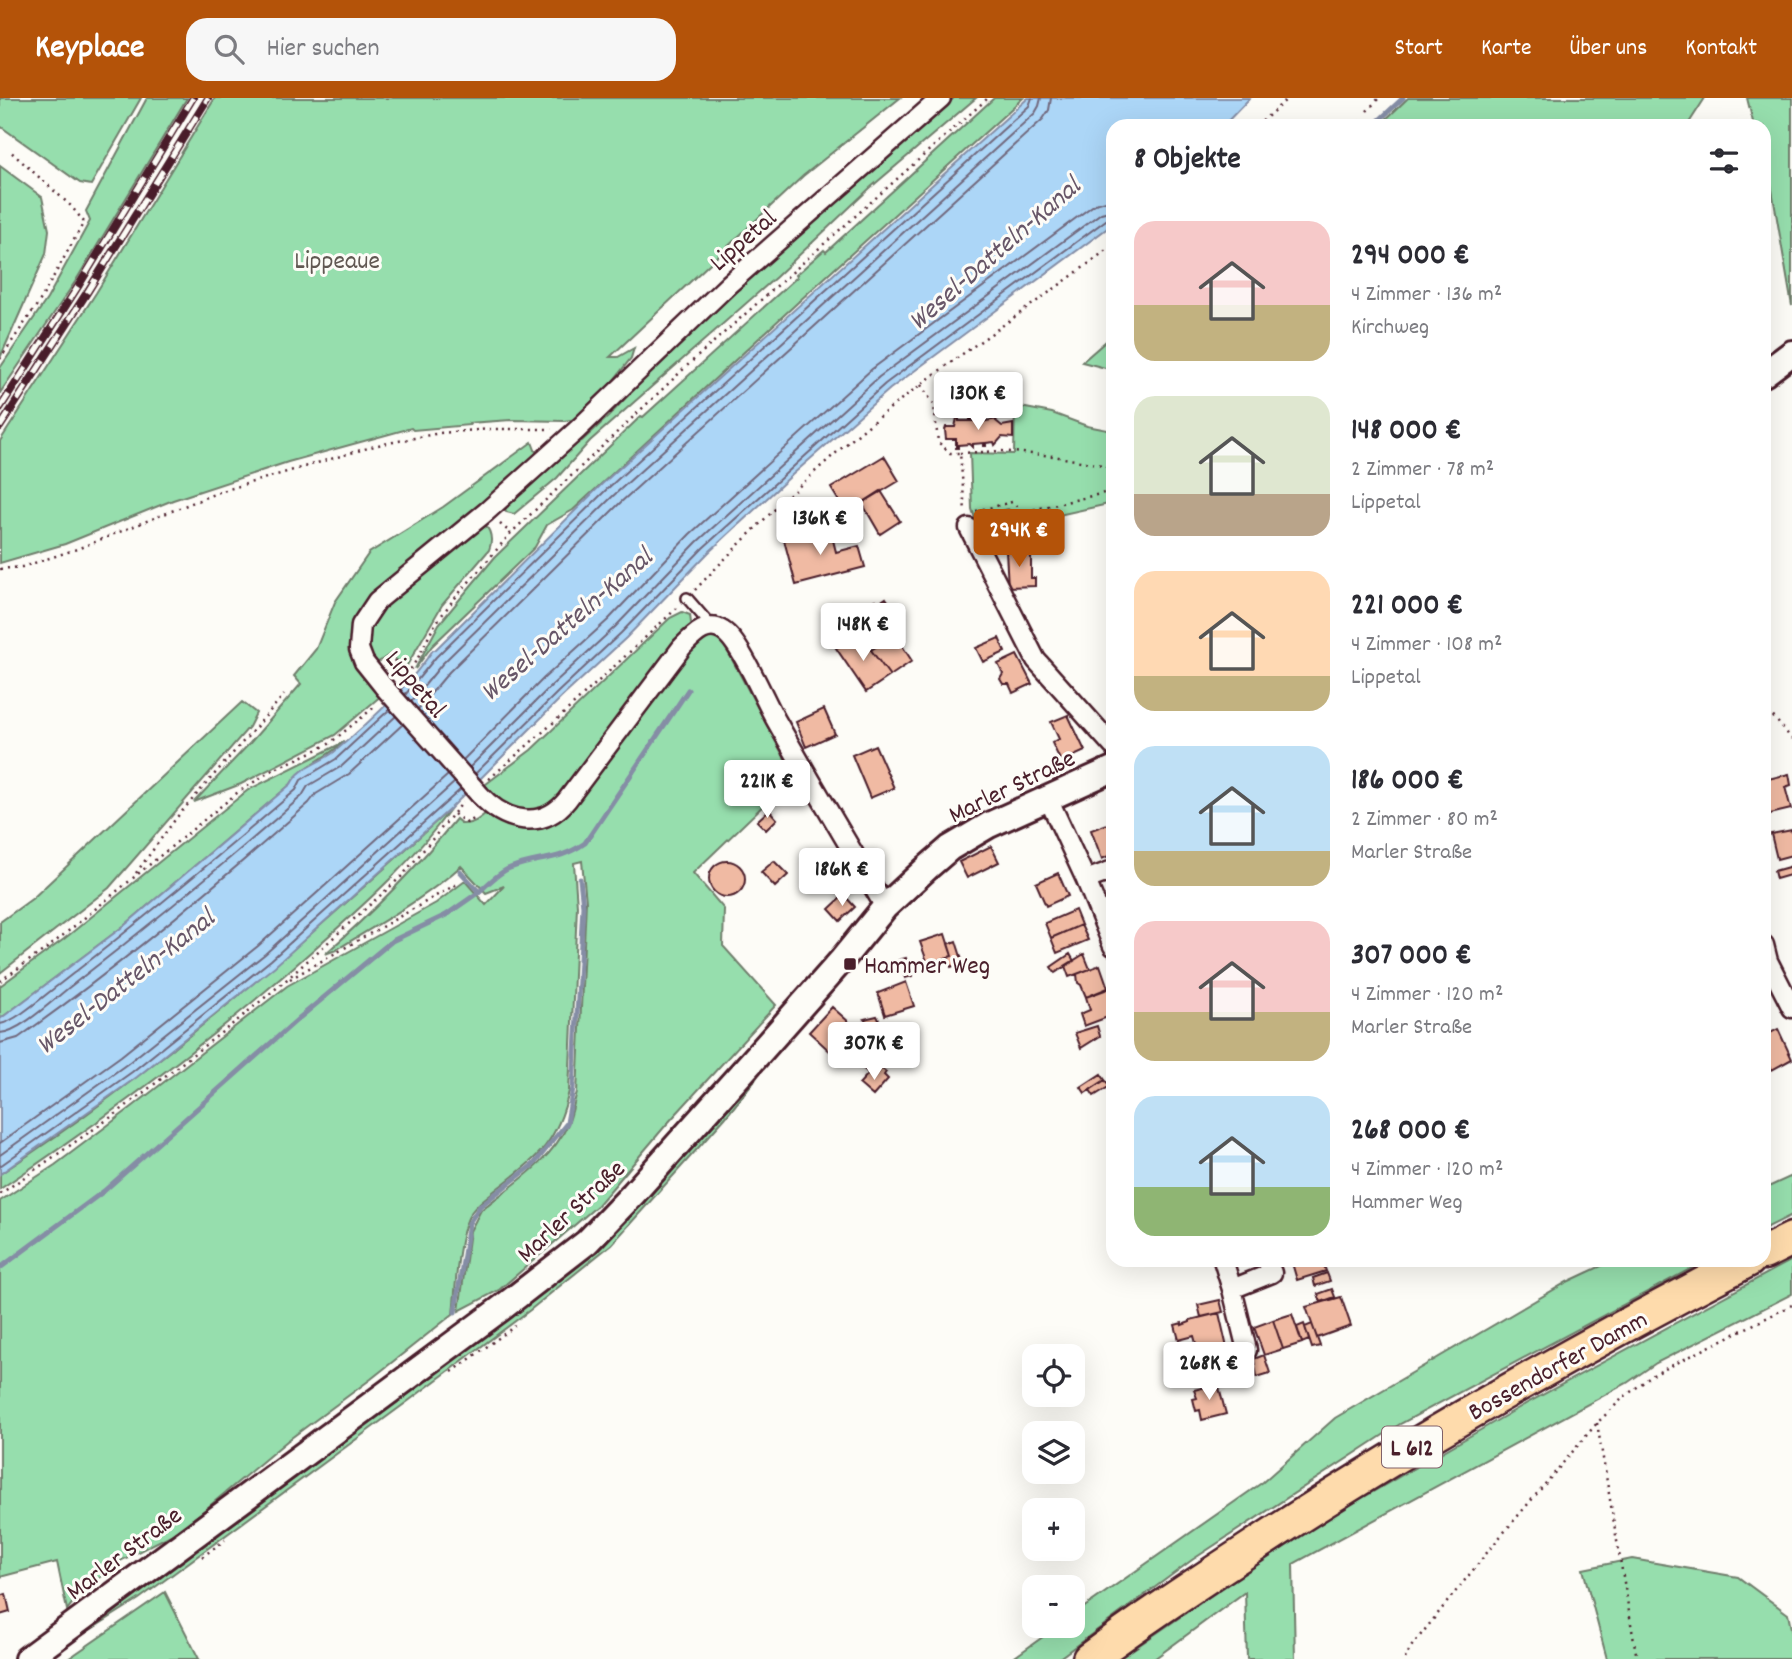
<!DOCTYPE html>
<html lang="de">
<meta charset="utf-8">
<style>
body{margin:0;font-family:Dekko,sans-serif;background:#f7f7f7;color:#2b2b33;height:100vh;display:flex;flex-direction:column;font-size:26px;white-space:nowrap}
*{box-sizing:border-box;margin:0}
p{font-size:23px;color:#7c7c81}
.icon{flex:none;width:38px;height:38px;fill:none;stroke:currentColor;stroke-width:2;stroke-linecap:round;stroke-linejoin:round}
.map{position:relative;flex:1;overflow:hidden}
.sheet{position:absolute;left:1106px;top:21px;width:665px;height:1148px;display:flex;flex-direction:column;background:#fff;border-radius:21px;box-shadow:0 7px 28px #0002}
.sheet>*{flex:none}
.controls{position:absolute;left:1022px;top:1246px;display:grid;gap:14px}
.controls a{display:grid;place-items:center;width:63px;height:63px;border-radius:14px;background:#fff;box-shadow:0 7px 28px #0002;font-size:35px}
.price{position:absolute;translate:-50% -60px;padding:0 16px;border-radius:7px;background:#fff;color:#222;font-size:23px;line-height:46px;filter:drop-shadow(0 2px 4px #0008)}
.price::after{content:'';position:absolute;left:50%;top:42px;width:21px;height:16px;margin-left:-10px;background:inherit;clip-path:polygon(0 0,100% 0,50% 100%)}
.price.selected{background:#b45309;color:#fff}
ul{padding:0;list-style:none}
li{display:flex;align-items:center;gap:21px;height:175px;padding:0 28px}
li span{display:grid;place-items:center;flex:none;width:196px;height:140px;border-radius:21px;color:#555}
li>.icon{margin-inline-start:auto}
span .icon{width:84px;height:84px;fill:#fffc;stroke-width:1}
li b{font-size:30px}
h2{display:flex;justify-content:space-between;align-items:center;height:84px;padding:0 28px;font-size:30px}
header{display:flex;align-items:center;gap:42px;box-sizing:border-box;height:98px;padding:0 35px;background:#b45309;color:#fff}
header strong{font-size:33px}
nav{display:flex;gap:38px;margin-inline-start:auto;font-size:24px}
.search{width:490px;height:63px;background:#f7f7f7;display:flex;align-items:center;gap:18px;box-sizing:border-box;padding:0 24px;border-radius:21px;color:#7c7c81;font-size:26px}
.map>svg:first-child{display:block}
.green{fill:#96dead;stroke:#707e6c;stroke-width:2}
.water{fill:#acd6f7;stroke:#858da5;stroke-width:2}
.lines{fill:none;stroke-linecap:round;stroke-linejoin:round}
.shore{stroke:#71687d;stroke-width:2}
.stream{stroke:#858da5;stroke-width:5}
.building{fill:#f0baa3;stroke:#4a1f2b;stroke-width:2}
.lane-casing{stroke:#4a1f2b;stroke-width:14}
.street-casing{stroke:#4a1f2b;stroke-width:23}
.secondary-casing{stroke:#4a1f2b;stroke-width:30}
.highway-casing{stroke:#4a1f2b;stroke-width:37}
.path{stroke:#4a1f2b;stroke-width:2.5;stroke-dasharray:2 5;stroke-linecap:butt}
.lane{stroke:#fdfcf7;stroke-width:9}
.street{stroke:#fdfcf7;stroke-width:18}
.secondary{stroke:#fdfcf7;stroke-width:24}
.highway{stroke:#fedbac;stroke-width:32}
.rail-casing{stroke:#4a1f2b;stroke-width:8}
.rail{stroke:#fdfcf7;stroke-width:5;stroke-dasharray:16;stroke-linecap:butt}
.street-bridge-casing{stroke:#4a1f2b;stroke-width:23;stroke-linecap:butt}
.street-bridge{stroke:#fdfcf7;stroke-width:18}
.poi-dot{fill:#4a1f2b;stroke:#fdfcf7;stroke-width:2.5}
.labels{text-anchor:middle;stroke-width:6;stroke-linejoin:round;paint-order:stroke}
.shield{fill:#fdfcf7;stroke:#806168;stroke-width:2}
.shield-label{font-size:24px;font-weight:bold;fill:#4a1f2b}
.street-label{font-size:26px;fill:#4a1f2b;stroke:#fdfcf7}
.park-label{font-size:26px;fill:#615852;stroke:#fdfcf7}
.poi-label{font-size:26px;fill:#4a1f2b;stroke:#fdfcf7;text-anchor:start}
.water-label{font-size:28px;font-style:italic;fill:#675668;stroke:#fdfcf7}
</style>
<header>
<strong>Keyplace</strong>
<div class="search"><svg class="icon" aria-label="search" viewBox="0 0 24 24"><circle cx="10" cy="10" r="6"/><path d="M15 15l6 6"/></svg>Hier suchen</div>
<nav><a>Start</a><a>Karte</a><a>Über uns</a><a>Kontakt</a></nav>
</header>
<div class="map">
<svg width="1792" height="1561" viewBox="0 0 1792 1561">
<rect width="100%" height="100%" fill="#fdfcf7"/>
<filter id="ink" filterUnits="userSpaceOnUse"><feTurbulence type="fractalNoise" baseFrequency=".0143" numOctaves="2"/><feDisplacementMap in="SourceGraphic" scale="14" xChannelSelector="R" yChannelSelector="G"/><feConvolveMatrix kernelMatrix="1 2 1 2 8 2 1 2 1" color-interpolation-filters="sRGB"/></filter>
<g filter="url(#ink)">
<path class="green" d="M0,0h141l-50,87 -11,-2 -80,-57z
M147,0h40l-112,184 -75,111v-25l47,-69 43,-78 -4,-10z
M215,0h685l-97,78 -193,181h8l16,-9 -3,10 -47,60 -20,3 -53,-1 -42,3 1,2 -57,5 -2,-2 -123,34 -115,38 -108,44 -65,19v-122l96,-148z
M954,0h22l-106,90 -94,89 -186,164 -33,37 -43,36 -8,-2 -1,-5 13,-15 53,-47 11,-4 27,-25 44,-48 98,-91z
M994,0h29l-214,194 -236,218 -26,15 -12,22 -103,99 -17,23 24,-45 56,-67 146,-141 2,1 154,-140 -1,-2 28,-25 2,2z
M1408,0h297l-18,28h-308z
M1747,0h45v208l-22,-128 -6,-13v-39h-10z
M0,68l42,31 7,33 -3,24 -46,104z
M1113,237v35l-31,-8z
M1015,308l37,7 35,13 26,5v72l-90,20 -15,-14 -33,9 -3,-9 -2,-56 44,1z
M532,344l5,13c-29,27 -57,55 -87,80 -27,23 -89,56 -97,91 -8,33 10,48 29,69l-47,40 -94,49 -47,18 56,-59 51,-59 -7,-8 22,-27 19,-47 34,-49 74,-46z
M484,425c7,8 9,17 5,27l-47,55 -36,62 -12,-9 -2,-5 -18,12c-11,-21 -7,-38 8,-56z
M682,514l8,3 1,8 5,4 -138,172c-28,25 -52,9 -76,-12l49,-37 139,-132z
M705,535l14,2 75,141 -101,97 31,36 -1,37 53,59 -110,120 -68,80 -99,85 -40,21 11,-80 11,-21c31,-25 70,-48 87,-86 4,-10 6,-22 9,-32l9,-190 -4,-41 -8,2 3,43 -8,185c-12,52 -30,65 -71,97 -11,9 -24,17 -30,30 -11,24 -12,69 -15,96l-82,65 -84,62 -98,82 -18,12 -51,26 -42,35 -11,14 -10,-48 -57,15v-376l55,-36 77,-58 155,-121 149,-83 29,-22 21,24 18,-19 -18,7 -25,-27c-38,34 -82,57 -125,84l-11,4c48,-42 91,-86 131,-135l6,5c11,0 16,-4 24,-11 25,21 56,18 81,-1l119,-160z
M242,604l14,11 -7,14 -140,161 -109,85v-51l33,-24z
M344,644c-14,14 -45,26 -53,42l-166,141 -125,94v-33l64,-47 184,-149z
M451,710c-37,52 -82,92 -129,134 -100,90 -211,173 -322,247v-15c162,-106 308,-235 451,-366z
M765,966l-11,18 -29,36 -113,126 -82,66 -123,92 -268,197 -57,36 -2,-4 391,-288z
M1792,1078v39l-28,14v-40z
M1614,1162h93l-307,164 -208,136 -134,99h-46l46,-33h15v-11l190,-133 72,-64 232,-136z
M1792,1162v34l-136,69 -29,20 -334,181 2,95h-48l-2,-67 -91,67h-35l186,-128 224,-129z
M1632,1461l106,18 50,37 4,19v26h-185l-24,-90z
M165,1494l34,67h-131z"/>
<path class="water" d="M1028,0h222l-27,28h-110v98l-223,165 -98,86 -84,78 -82,85 -64,59 -111,111 -176,158 -138,111 -137,97v-155l125,-94 166,-141c8,-17 29,-21 43,-32 36,-30 73,-64 99,-102h2l167,-166z"/>
<g class="lines">
<path class="shore" d="M405,597l31,-38 171,-168 422,-383 3,-8
M411,604l31,-38 171,-168 422,-383 4,-7 2,-8
M418,611l31,-37 171,-169 423,-384 6,-9 2,-12
M463,662l81,-82 64,-58 82,-86 182,-165 223,-165 18,-5
M470,669l82,-82 63,-58 82,-85 182,-165 222,-164 12,-3
M475,676l83,-82 63,-59 82,-85 182,-164 221,-164 7,-2
M0,926c16,-2 47,-31 61,-41 80,-62 158,-127 235,-193l5,-10 35,-21 54,-50
M0,935c20,-1 54,-34 71,-47 79,-61 156,-124 231,-190l6,-10 34,-20 54,-50
M0,945l18,-5c102,-72 198,-152 291,-235l7,-9 33,-20 54,-50
M0,1045l121,-87 137,-110 190,-171
M0,1057l127,-91 138,-110 190,-172
M0,1068l132,-94 139,-112 190,-171"/>
<path class="stream" d="M1361,24l3,4
M1373,28l30,-28
M460,773l19,21c9,-8 20,-20 31,-24 27,-11 48,-6 75,-25l103,-153
M0,1170l104,-77 194,-172 94,-78 54,-26 33,-23
M455,1214l14,-89 11,-17 54,-42 33,-41 6,-35 10,-182 -3,-27"/>
</g>
<path class="building" d="M957,320h2v3h11v-3h2v3h12l-1,-3h3v3l11,-2 -1,2 6,5 11,-2v14l-11,-1 -7,8 -1,-3 -8,1v3h-2v-3l-11,1v3l-3,-3 -12,1v3h-2v-9h-10l-1,-9 1,-3h9z
M884,358l15,25 -53,32 -15,-25z
M881,393l19,30 -20,13 -18,-31z
M830,430l6,24 23,-6 6,21 -69,18 -12,-45z
M1006,453h25v27h4v8l-27,1z
M886,500l2,3 -5,3 6,13 -37,20 -8,-15 28,-15 -2,-4 5,-3 2,4z
M860,537l30,41 -24,16 -30,-44z
M895,537l17,26 -22,15 -19,-26z
M999,540l6,14 -22,10 -7,-14z
M1017,557l15,29 -19,9 -4,-9h-6l-3,-5 3,-5 -5,-10z
M824,611l11,25 -29,13 -10,-25z
M1068,617l17,36 -24,11 -9,-19 7,-4 -8,-17z
M875,647l19,43 -24,10 -18,-43z
M1789,676l2,11 -6,2 6,22 -25,6 -2,-35z
M769,712l8,9 -11,11 -9,-9z
M1113,724v32l-11,5 -11,-29z
M1792,732v25l-15,4 -6,-25z
M991,748l8,16 -32,16 -8,-16z
M774,763l14,14 -13,12 -14,-15z
M709 781a18 18 0 1 1 36 0a18 18 0 1 1-36 0Z
M1792,768l-2,9 -14,4 -2,-8z
M1058,775l10,23 -22,10 -10,-23z
M844,797l11,12 -15,14 -11,-12z
M1075,812l6,15 -30,13 -6,-15z
M1081,827l7,15 -31,13 -6,-15z
M945,836l7,22 -14,4 -2,4h-8l-8,-22z
M956,843l7,22 -12,4 -3,-10 4,-1 -4,-12z
M1070,856l4,7 -19,12 -4,-6z
M1084,856l6,15 -21,8 -4,-11z
M906,860l6,18 -7,2 -6,-18z
M1100,867l8,23 -22,9 -5,-12 -3,-2 -1,-9z
M906,884l8,24 -29,9 -7,-22z
M1113,889v28l-29,11 -4,-12 10,-4 -4,-13z
M832,909l26,23 -7,8 2,3 -18,15 -26,-24z
M877,918l8,15 -8,1 -13,-13z
M1097,928l3,10 -19,12 -6,-15z
M1778,931l14,30 -20,11 -8,-14v-20z
M853,943l14,13 -6,7 -14,-13z
M872,950l15,14 -14,15 -15,-13z
M881,970l5,4 -2,3 4,4 -15,17 -14,-12 9,-10 5,3z
M1101,976l4,6 -20,13 -4,-6z
M1105,982l5,6 -16,10 -4,-6z
M1302,1162h20l4,11 -29,9 -5,-17z
M1327,1175l3,8 -15,5 -2,-8z
M1332,1191l3,8 -14,5 -3,-8z
M1341,1199l10,29 -34,12 -11,-31z
M1220,1202l3,12 -22,5 -3,-12z
M1219,1215l9,39 -28,7 -6,-23 -15,4 -4,-15 7,-2v2l8,-3v-2z
M1292,1216l10,29 -19,6 -10,-29z
M1273,1222l10,29 -19,6 -10,-28z
M1304,1226l5,16 -7,3 -5,-16z
M1312,1226l8,22 -8,2 -7,-21z
M1264,1257l6,18 -13,4 -3,-18z
M1221,1266l4,14 -14,3 -4,-13z
M1218,1286l8,30 -24,6 -2,-10 -4,1 -3,-12 4,-1 -3,-8z
M6,1496l4,18 -10,3v-19z"/>
<g class="lines">
<g class="lane-casing">
<path id="lane" d="M687,500l26,30"/>
</g>
<g class="street-casing">
<path id="street" d="M969,430l67,132 77,86
M384,589l-20,-25 -5,-13 2,-24 16,-24 109,-89 91,-82 152,-146 212,-186
M480,697c25,27 62,36 87,5l115,-153c11,-11 25,-27 41,-16 18,11 42,71 54,91 35,62 72,123 108,185
M1048,700l38,82 27,66
M1086,782l27,-10
M1764,847l4,16 24,47
M1223,1162l9,29 40,-16 -5,-13
M1232,1191l15,61"/>
</g>
<g class="secondary-casing">
<path id="secondary" d="M1764,276l28,-21
M27,1561l476,-352 84,-65 46,-48 130,-145 78,-88 44,-54 43,-40 22,-19 39,-23 124,-56"/>
</g>
<g class="highway-casing">
<path id="highway" d="M1764,1155l28,-14
M1089,1561c49,-37 101,-71 153,-105 163,-108 333,-204 507,-294"/>
</g>
<path class="path" d="M1367,13l12,-13
M1257,28l31,-28
M0,261l41,-60 43,-77 -13,-16 -62,-56
M921,287l13,20 4,37 12,11h10l5,58
M960,355l42,-2 51,5 60,11
M976,413l36,-9 11,10 90,-21
M500,426l11,9
M0,471l22,-2 55,-18 142,-57 159,-47 62,-12 50,-4h62
M695,492c55,-58 112,-114 174,-165 78,-64 164,-118 244,-180
M387,566l8,-3 14,11
M403,583l16,-25 15,-30 16,-22 61,-71 178,-169 299,-266
M1764,608l28,33
M489,681l72,-63 117,-109
M454,716l13,9 10,-6
M136,775l41,-56 107,-122
M290,881l167,-95
M0,883l50,-35 187,-153 34,-22 58,-27 48,-39
M0,1096l117,-81 122,-94 46,-38 117,-105 61,-74
M452,1274l63,-46
M1597,1325l40,236
M202,1459l23,-17
M1405,1561l6,-12 83,-103 103,-121 27,-26 29,-22 139,-70"/>
<use href="#lane" class="lane"/>
<use href="#street" class="street"/>
<use href="#secondary" class="secondary"/>
<use href="#highway" class="highway"/>
<g class="rail-casing">
<path id="rail" d="M0,310l79,-123 114,-187
M0,329l88,-136 120,-193"/>
</g>
<use href="#rail" class="rail"/>
<g class="street-bridge-casing">
<path id="street-bridge" d="M384,589l96,108"/>
</g>
<use href="#street-bridge" class="street-bridge"/>
</g>
</g>
<rect class="poi-dot" x="843" y="859" width="14" height="14" rx="3.5"/>
<g class="labels">
<rect class="shield" x="1382" y="1328.5" width="60" height="41" rx="5"/>
<g class="shield-label">
<text x="1412" y="1357">L 612</text>
</g>
<g class="street-label">
<text transform="translate(742 141) rotate(-41)" y="9">Lippetal</text>
<text transform="translate(417 585) rotate(50)" y="9">Lippetal</text>
<text transform="translate(1011 687) rotate(-26)" y="9">Marler Straße</text>
<text transform="translate(570 1112) rotate(-43)" y="9">Marler Straße</text>
<text transform="translate(1557 1266) rotate(-29)" y="9">Bossendorfer Damm</text>
<text transform="translate(123 1454) rotate(-37)" y="9">Marler Straße</text>
</g>
<g class="park-label">
<text x="337" y="170">Lippeaue</text>
</g>
<g class="poi-label">
<text x="864" y="875">Hammer Weg</text>
</g>
<g class="water-label">
<text transform="translate(993 154) rotate(-41)" y="10">Wesel-Datteln-Kanal</text>
<text transform="translate(565 525) rotate(-41)" y="10">Wesel-Datteln-Kanal</text>
<text transform="translate(124 882) rotate(-38)" y="10">Wesel-Datteln-Kanal</text>
</g>
</g>
</svg>
<div class="controls">
<a><svg class="icon" aria-label="locate" viewBox="0 0 24 24"><circle cx="12" cy="12" r="6"/><path d="M12 2v4M12 18v4M2 12h4M18 12h4"/></svg></a>
<a><svg class="icon" aria-label="layers" viewBox="0 0 24 24"><path d="M12 4l9 5-9 5-9-5zM3 14l9 5 9-5"/></svg></a>
<a>+</a>
<a>−</a>
</div>
<b class="price" style="left:978px;top:334px">130K €</b>
<b class="price" style="left:820px;top:459px">136K €</b>
<b class="price selected" style="left:1019px;top:471px">294K €</b>
<b class="price" style="left:863px;top:565px">148K €</b>
<b class="price" style="left:767px;top:722px">221K €</b>
<b class="price" style="left:842px;top:810px">186K €</b>
<b class="price" style="left:874px;top:984px">307K €</b>
<b class="price" style="left:1209px;top:1304px">268K €</b>
<section class="sheet">
<h2>8 Objekte<svg class="icon" aria-label="filters" viewBox="0 0 24 24"><path d="M4 7h16M4 17h16"/><circle cx="9" cy="7" r="2"/><circle cx="15" cy="17" r="2"/></svg></h2>
<ul>
<li><span style="background:linear-gradient(#f6c9c9 60%,#c2b280 0)"><svg class="icon" aria-label="home" viewBox="0 0 24 24"><path d="M3 11l9-7 9 7M6 9v11h12V9"/></svg></span><div><b>294 000 €</b><p>4 Zimmer · 136 m²</p><p>Kirchweg</p></div></li>
<li><span style="background:linear-gradient(#dfe7d0 70%,#b9a48a 0)"><svg class="icon" aria-label="home" viewBox="0 0 24 24"><path d="M3 11l9-7 9 7M6 9v11h12V9"/></svg></span><div><b>148 000 €</b><p>2 Zimmer · 78 m²</p><p>Lippetal</p></div></li>
<li><span style="background:linear-gradient(#ffd9b3 75%,#c2b280 0)"><svg class="icon" aria-label="home" viewBox="0 0 24 24"><path d="M3 11l9-7 9 7M6 9v11h12V9"/></svg></span><div><b>221 000 €</b><p>4 Zimmer · 108 m²</p><p>Lippetal</p></div></li>
<li><span style="background:linear-gradient(#bfe0f5 75%,#c2b280 0)"><svg class="icon" aria-label="home" viewBox="0 0 24 24"><path d="M3 11l9-7 9 7M6 9v11h12V9"/></svg></span><div><b>186 000 €</b><p>2 Zimmer · 80 m²</p><p>Marler Straße</p></div></li>
<li><span style="background:linear-gradient(#f6c9c9 65%,#c2b280 0)"><svg class="icon" aria-label="home" viewBox="0 0 24 24"><path d="M3 11l9-7 9 7M6 9v11h12V9"/></svg></span><div><b>307 000 €</b><p>4 Zimmer · 120 m²</p><p>Marler Straße</p></div></li>
<li><span style="background:linear-gradient(#bfe0f5 65%,#8fb573 0)"><svg class="icon" aria-label="home" viewBox="0 0 24 24"><path d="M3 11l9-7 9 7M6 9v11h12V9"/></svg></span><div><b>268 000 €</b><p>4 Zimmer · 120 m²</p><p>Hammer Weg</p></div></li>
</ul>
</section>
</div>
